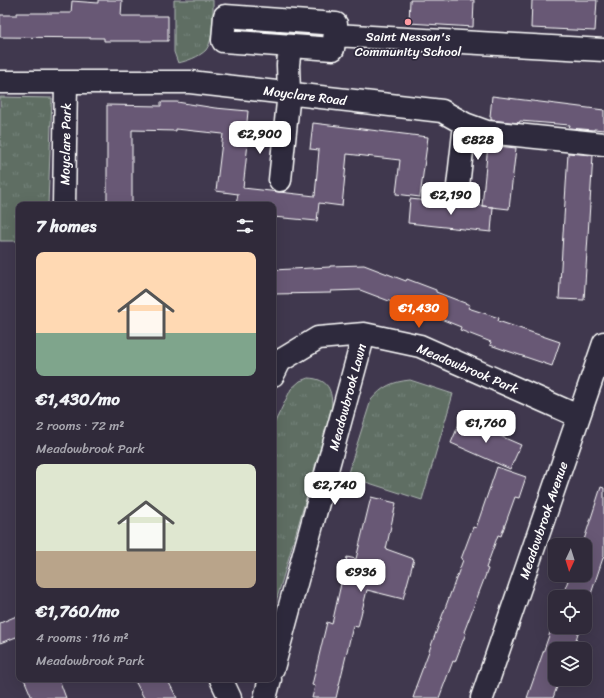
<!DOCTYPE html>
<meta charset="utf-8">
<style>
body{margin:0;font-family:Sriracha,sans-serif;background:#383242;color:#f1f3f6;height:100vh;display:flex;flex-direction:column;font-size:15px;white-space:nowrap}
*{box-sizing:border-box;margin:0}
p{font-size:13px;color:#a8a7af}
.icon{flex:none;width:22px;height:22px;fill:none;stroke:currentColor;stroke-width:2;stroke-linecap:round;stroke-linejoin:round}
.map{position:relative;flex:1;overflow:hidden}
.panel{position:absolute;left:16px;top:202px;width:260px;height:480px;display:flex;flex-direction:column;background:#302a3a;border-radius:8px;box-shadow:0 4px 16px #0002,0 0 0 1px #4b4654}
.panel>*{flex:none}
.needle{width:26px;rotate:184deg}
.controls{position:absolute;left:548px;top:538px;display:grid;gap:8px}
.controls a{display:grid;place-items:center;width:44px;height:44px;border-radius:8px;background:#302a3a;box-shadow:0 4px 16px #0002,0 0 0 1px #4b4654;font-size:20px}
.price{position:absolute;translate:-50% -34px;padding:0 9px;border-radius:8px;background:#fff;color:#222;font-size:13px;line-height:26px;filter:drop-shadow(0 1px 2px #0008)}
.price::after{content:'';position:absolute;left:50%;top:24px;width:12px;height:9px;margin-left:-6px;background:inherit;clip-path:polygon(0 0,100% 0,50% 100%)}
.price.selected{background:#ea580c;color:#fff}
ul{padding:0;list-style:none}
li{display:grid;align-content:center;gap:8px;height:212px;padding:0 20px}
li span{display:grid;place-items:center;height:124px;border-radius:8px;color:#555}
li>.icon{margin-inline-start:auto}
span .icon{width:72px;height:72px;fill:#fffc;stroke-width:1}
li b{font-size:17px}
h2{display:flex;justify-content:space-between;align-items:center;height:48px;padding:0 20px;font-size:17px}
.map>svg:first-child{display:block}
.grass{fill:url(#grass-tufts);stroke:#aeb6b2}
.building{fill:#675975;stroke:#fff}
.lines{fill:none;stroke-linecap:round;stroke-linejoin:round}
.minor-casing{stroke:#fff;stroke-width:25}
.minor{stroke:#2f2a3d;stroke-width:22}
.poi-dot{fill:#ff9aa2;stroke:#2f2a3d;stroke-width:1.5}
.labels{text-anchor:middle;stroke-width:3.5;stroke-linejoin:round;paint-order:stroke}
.poi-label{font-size:13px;fill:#fff;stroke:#2f2a3d}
.street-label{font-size:13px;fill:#fff;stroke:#2f2a3d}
</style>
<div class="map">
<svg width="604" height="698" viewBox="0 0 604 698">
<defs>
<pattern id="grass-tufts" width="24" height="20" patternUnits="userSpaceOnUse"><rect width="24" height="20" fill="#5e6e64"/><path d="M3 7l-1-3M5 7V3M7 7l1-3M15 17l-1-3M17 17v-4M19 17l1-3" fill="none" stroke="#76847b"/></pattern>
</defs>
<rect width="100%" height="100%" fill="#40384e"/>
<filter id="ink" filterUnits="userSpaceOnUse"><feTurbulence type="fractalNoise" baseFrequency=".025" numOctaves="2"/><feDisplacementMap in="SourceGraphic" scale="8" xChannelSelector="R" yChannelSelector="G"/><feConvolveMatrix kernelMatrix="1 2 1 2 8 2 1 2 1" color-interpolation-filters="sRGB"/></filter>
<g filter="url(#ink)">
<path class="grass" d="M174,0h39c0,12 1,41 -7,50 -7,7 -19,11 -28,13l-4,-11z
M0,97l52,1 -4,107h-29v36h-19z
M308,378c21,1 24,12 24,31l-59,203v-186l18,-37 9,-8z
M410,380l43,14 -31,106 -75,-24 24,-76c12,-14 21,-18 39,-20z"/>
<path class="building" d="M98,0h24l-1,16h47v25h-64v-3l-104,-1v-22h17v-2h54l1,-12 26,2z
M410,0h64l-1,27 -64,-4z
M532,0h65l-2,31 -64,-3z
M492,96l112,14v20l-10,-1v1l-25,-2 1,-3 -50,-4 -1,2 -28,-3v-3h-1z
M161,102h16l38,6 33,3 -2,22 3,1 -6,54 72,8 4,-46 -9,-1 3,-26 115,14 -8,60 -24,-3 4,-34 -53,-6 -5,52 -23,-3 -2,18 -44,-4v-12h-37l2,-11 -22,-3 7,-57 -47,-5v2l-44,-1v75h-25v-100l54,1z
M488,145l28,3 -7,61 -27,-3z
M568,153l25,2 -9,145 -25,-1z
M410,199l38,4 2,2 6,2h6l3,-3 28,3 -2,25 -83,-9z
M364,265l42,16 1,-2 29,11v2l34,13 -2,3 31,10 -1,3 62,21 -8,24 -62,-21 1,-3 -31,-12 1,-3 -63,-25 -1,2 -37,-14 -29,1v2l-58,1v-24l57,-3v-1z
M461,419l60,26 -11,24 -59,-26z
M497,467l29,10 -7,21 -4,-1 -14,39 -3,-1 -12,33 2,1 -24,63 2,1 -11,29 -2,-1 -14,37h-26l4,-12h-1l47,-126 -2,-1 12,-32 3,1z
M601,487l3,1v67l-16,48h-3v-6h-23l8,-22h15v-32h-2z
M371,497l25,6 -10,46 28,10 -11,40 -36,-9 -9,37 -5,-1 -17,72h-24l3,-12 -3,-1 15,-63 5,2 15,-67 9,2z
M19,615v21l-19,7v-20z
M552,627h28l-7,22h-18v30l4,2 -6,17h-26z
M24,679h35l7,19h-34z
M134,679h33l10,19h-33z"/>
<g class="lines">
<g class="minor-casing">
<path id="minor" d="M225,16l111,8 -3,25 -110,-8z
M335,35l269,15
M0,82h190l252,29 23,13 22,8 117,12
M280,180l9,-88 -1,-27 2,-18
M457,195l8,-71
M64,205l2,-122
M273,375l7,-14 38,-23 46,-4 56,12 158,70
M273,668l91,-334
M221,679l9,19
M265,698l5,-19
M482,698l122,-355"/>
</g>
<use href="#minor" class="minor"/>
</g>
</g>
<circle class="poi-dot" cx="408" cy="22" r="4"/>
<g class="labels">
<g class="poi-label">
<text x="408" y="41">Saint Nessan's<tspan x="408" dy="15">Community School</tspan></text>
</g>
<g class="street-label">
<text transform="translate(305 95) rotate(7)" y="5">Moyclare Road</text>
<text transform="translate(65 144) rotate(-89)" y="5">Moyclare Park</text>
<text transform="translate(468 368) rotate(23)" y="5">Meadowbrook Park</text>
<text transform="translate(347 397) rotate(-75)" y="5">Meadowbrook Lawn</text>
<text transform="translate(543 520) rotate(-71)" y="5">Meadowbrook Avenue</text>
</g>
</g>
</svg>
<div class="controls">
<a><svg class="needle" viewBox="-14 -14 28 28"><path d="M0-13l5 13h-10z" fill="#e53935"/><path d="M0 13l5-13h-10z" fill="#a8a7af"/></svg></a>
<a><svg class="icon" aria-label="locate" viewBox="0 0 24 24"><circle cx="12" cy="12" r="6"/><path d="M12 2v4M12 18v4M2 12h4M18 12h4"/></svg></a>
<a><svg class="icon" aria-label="layers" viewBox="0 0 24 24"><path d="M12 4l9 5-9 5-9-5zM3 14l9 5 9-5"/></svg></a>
</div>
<b class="price" style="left:260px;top:155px">€2,900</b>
<b class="price" style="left:478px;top:161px">€828</b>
<b class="price" style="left:451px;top:216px">€2,190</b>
<b class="price selected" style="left:419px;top:329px">€1,430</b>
<b class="price" style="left:486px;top:444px">€1,760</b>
<b class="price" style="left:335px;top:506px">€2,740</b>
<b class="price" style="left:361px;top:593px">€936</b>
<section class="panel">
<h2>7 homes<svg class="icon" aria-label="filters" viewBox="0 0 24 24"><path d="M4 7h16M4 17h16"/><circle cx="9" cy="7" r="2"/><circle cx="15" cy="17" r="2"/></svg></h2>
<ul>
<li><span style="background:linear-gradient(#ffd9b3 65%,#7fa58c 0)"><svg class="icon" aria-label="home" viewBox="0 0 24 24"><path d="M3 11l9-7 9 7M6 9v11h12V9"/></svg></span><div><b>€1,430/mo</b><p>2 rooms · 72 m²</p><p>Meadowbrook Park</p></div></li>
<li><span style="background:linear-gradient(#dfe7d0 70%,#b9a48a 0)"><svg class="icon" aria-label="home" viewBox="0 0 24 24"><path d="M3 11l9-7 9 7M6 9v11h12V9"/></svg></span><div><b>€1,760/mo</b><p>4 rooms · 116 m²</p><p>Meadowbrook Park</p></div></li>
</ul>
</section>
</div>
